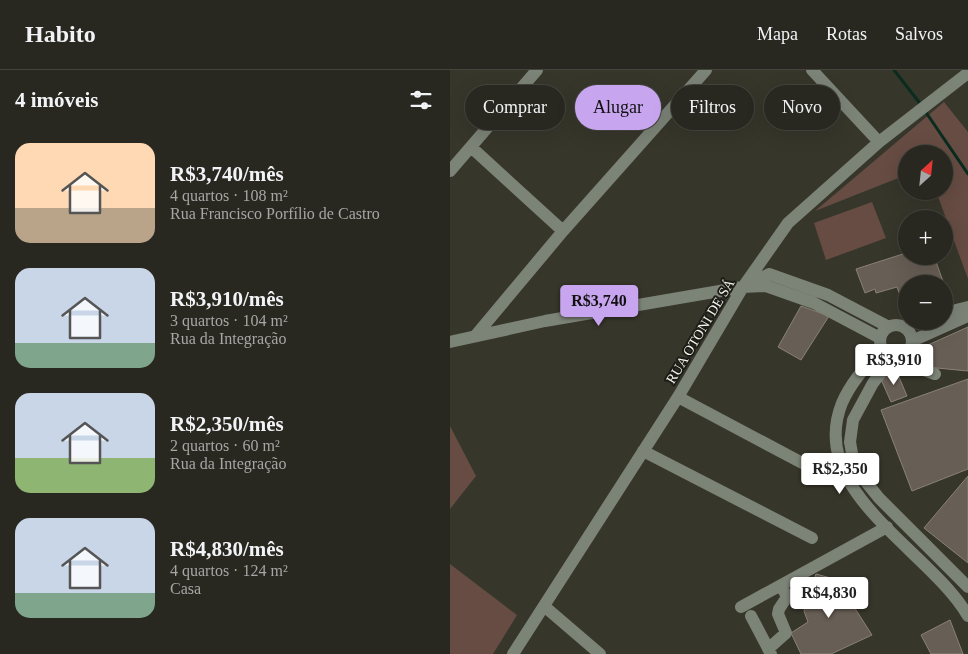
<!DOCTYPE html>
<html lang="pt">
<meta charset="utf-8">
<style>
body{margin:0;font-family:"Times New Roman",serif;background:#35342d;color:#f1f3f6;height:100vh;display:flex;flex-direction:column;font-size:19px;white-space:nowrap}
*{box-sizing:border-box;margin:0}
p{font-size:16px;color:#a5a6a5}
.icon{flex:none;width:28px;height:28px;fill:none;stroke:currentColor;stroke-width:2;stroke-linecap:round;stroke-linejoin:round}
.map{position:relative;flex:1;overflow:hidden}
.side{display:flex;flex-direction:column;background:#292820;width:450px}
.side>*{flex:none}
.top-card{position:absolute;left:15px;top:15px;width:428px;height:45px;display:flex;gap:10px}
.needle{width:32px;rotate:27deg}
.fabs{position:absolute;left:448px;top:75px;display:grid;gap:10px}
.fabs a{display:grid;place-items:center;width:55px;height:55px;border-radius:50%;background:#292820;box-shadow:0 5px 20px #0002,0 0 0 1px #45443e;font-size:25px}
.price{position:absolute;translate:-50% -42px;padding:0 11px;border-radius:5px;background:#fff;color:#222;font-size:16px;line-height:32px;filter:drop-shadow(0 1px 2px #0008)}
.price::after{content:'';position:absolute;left:50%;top:30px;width:15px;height:11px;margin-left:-8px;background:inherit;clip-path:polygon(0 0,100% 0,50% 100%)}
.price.on{background:#c7a6ef;color:#111}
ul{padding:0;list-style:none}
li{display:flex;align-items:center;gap:15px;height:125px;padding:0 15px}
li span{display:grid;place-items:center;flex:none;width:140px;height:100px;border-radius:15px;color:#555}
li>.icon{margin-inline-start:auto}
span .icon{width:60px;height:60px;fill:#fffc;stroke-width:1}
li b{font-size:21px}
h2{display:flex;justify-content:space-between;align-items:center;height:60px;padding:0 15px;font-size:21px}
.chip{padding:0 18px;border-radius:22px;background:#292820;box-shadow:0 5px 20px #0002,0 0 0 1px #45443e;font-size:18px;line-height:45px}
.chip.on{background:#c7a6ef;color:#111}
header{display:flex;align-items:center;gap:30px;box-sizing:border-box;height:70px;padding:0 25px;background:#292820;border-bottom:1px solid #45443e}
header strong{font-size:24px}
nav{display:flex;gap:28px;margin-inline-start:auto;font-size:18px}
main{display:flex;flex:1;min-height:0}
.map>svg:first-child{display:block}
.green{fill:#664c43}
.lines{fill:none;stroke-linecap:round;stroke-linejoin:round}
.stream{stroke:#0a2c1f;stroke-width:3}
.building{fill:#675e55;stroke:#8a8177}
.minor{stroke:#7c8377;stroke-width:12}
.labels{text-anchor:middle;stroke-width:4;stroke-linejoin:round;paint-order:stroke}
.street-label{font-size:14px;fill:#f5f4ed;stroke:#1d1d18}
</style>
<header>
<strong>Habito</strong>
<nav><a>Mapa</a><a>Rotas</a><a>Salvos</a></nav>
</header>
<main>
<section class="side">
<h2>4 imóveis<svg class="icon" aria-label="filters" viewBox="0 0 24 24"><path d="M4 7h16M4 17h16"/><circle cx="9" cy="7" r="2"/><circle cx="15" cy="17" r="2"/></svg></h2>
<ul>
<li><span style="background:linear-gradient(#ffd9b3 65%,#b9a48a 0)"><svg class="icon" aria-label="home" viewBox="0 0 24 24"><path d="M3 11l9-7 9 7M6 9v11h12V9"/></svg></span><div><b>R$3,740/mês</b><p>4 quartos · 108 m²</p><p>Rua Francisco Porfílio de Castro</p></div></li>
<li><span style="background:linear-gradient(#c9d6e8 75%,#7fa58c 0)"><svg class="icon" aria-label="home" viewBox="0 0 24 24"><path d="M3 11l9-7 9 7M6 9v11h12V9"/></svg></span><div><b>R$3,910/mês</b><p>3 quartos · 104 m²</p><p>Rua da Integração</p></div></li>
<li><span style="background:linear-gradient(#c9d6e8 65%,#8fb573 0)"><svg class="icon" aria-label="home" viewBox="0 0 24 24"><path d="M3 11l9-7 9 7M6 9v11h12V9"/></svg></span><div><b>R$2,350/mês</b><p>2 quartos · 60 m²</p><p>Rua da Integração</p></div></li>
<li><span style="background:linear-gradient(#c9d6e8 75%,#7fa58c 0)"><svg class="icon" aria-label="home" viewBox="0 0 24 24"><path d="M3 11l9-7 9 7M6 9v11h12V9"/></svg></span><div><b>R$4,830/mês</b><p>4 quartos · 124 m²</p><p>Casa</p></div></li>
</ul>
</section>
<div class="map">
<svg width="518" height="584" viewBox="0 0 518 584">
<rect width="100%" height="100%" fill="#37362b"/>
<path class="green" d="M494,32l24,30v147l-32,-88h8v-37h-38v21l-91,36z
M422,132l14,36 -60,22 -12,-37z
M0,356l26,50 -26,33z
M0,494l67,51 -24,39h-43z"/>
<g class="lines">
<path class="stream" d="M444,0l28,36
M475,41l43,63"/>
</g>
<path class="building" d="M456,183v3h28l12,34 -2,1v-7h-38v11l-1,-2 -5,2 -3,-8 -21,6 -1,-4 -10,4 -9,-24z
M351,236l28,10 -28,44 -23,-13z
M518,257v44l-52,-5 3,-17z
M446,300l11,26 -16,6 -11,-25z
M518,309v90l-56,22 -31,-81z
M518,406v87l-44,-35z
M366,504l33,9 -2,13 25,39 -41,19h-30l-10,-21 17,-11 -4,-11z
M500,550l13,34h-32l-10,-19z"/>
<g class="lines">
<path class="minor" d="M362,0l67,72
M21,77l92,84
M0,101l87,-101
M298,215l21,-11 59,21 61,32
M494,243l24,-6
M430 271a16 16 0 1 1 32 0a16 16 0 1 1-32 0Z
M26,265l87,-104 143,-161
M462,271l56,-25
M0,272l95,-21 198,-34 23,-1 48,17 66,35
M432,278c-15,17 -31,34 -40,55 -36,89 88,147 126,213
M454,285l6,10 25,9
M444,286l-21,27 -20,37 -3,22 3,17 9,18 17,21 89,89
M228,327l128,68
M193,381l169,87
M94,536l56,48
M291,537l146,-80
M301,546l20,38
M318,579l18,-16 -8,-19 1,-5 8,-12 -6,-12
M63,584l165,-257 65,-110 45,-64 91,-81 89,-69"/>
</g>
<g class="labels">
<g class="street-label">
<text transform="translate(250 261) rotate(-59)" y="5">RUA OTONI DE SÁ</text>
</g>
</g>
</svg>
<div class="fabs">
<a><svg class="needle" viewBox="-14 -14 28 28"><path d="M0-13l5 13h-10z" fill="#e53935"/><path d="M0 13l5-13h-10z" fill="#a5a6a5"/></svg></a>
<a>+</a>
<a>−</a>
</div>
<b class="price on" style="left:149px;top:257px">R$3,740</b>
<b class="price" style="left:444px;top:316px">R$3,910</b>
<b class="price" style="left:390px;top:425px">R$2,350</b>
<b class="price" style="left:379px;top:549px">R$4,830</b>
<div class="top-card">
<a class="chip">Comprar</a>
<a class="chip on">Alugar</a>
<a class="chip">Filtros</a>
<a class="chip">Novo</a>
</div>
</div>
</main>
